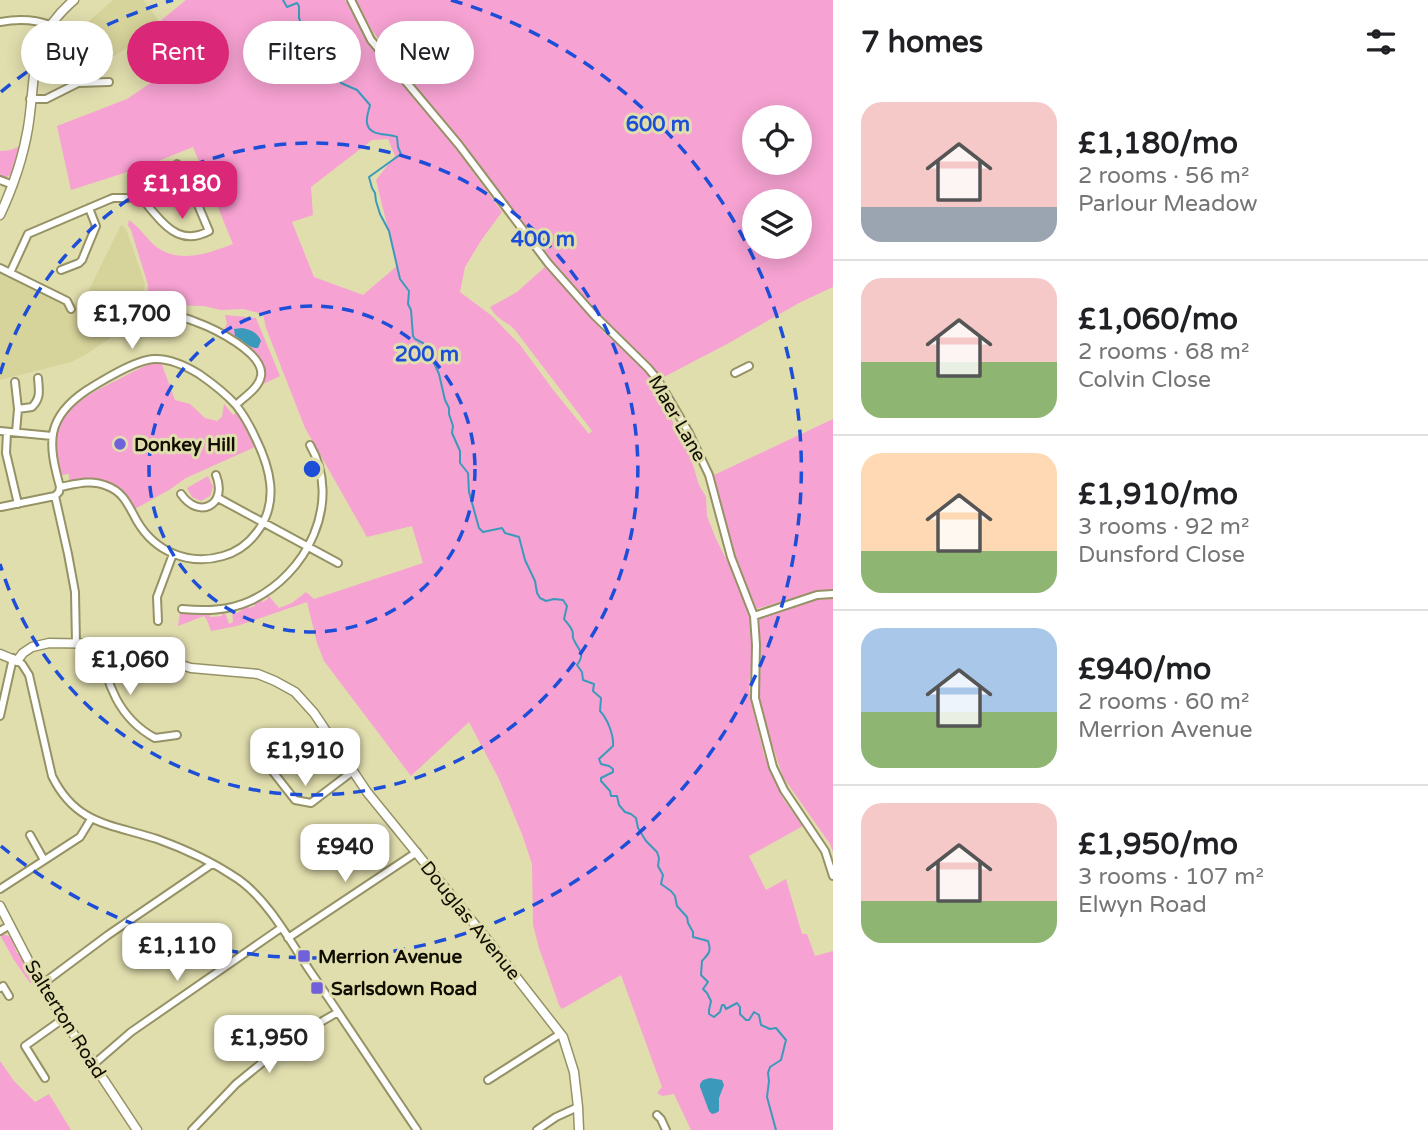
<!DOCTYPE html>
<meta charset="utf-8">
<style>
body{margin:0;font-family:"Varela Round",sans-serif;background:#f6f6f6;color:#202124;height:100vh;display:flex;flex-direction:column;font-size:26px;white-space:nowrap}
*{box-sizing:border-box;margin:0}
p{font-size:23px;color:#757577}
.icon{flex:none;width:38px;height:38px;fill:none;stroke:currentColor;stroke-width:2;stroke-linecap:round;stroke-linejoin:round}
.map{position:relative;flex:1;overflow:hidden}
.details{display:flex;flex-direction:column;background:#fff;width:595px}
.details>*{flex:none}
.top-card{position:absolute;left:21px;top:21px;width:665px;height:63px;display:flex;gap:14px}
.tools{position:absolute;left:742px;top:105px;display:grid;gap:14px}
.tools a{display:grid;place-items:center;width:70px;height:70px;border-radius:50%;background:#fff;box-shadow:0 4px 18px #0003;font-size:35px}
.price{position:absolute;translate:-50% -60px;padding:0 16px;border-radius:14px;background:#fff;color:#222;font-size:23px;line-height:46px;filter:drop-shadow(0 2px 4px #0008)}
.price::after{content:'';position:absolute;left:50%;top:42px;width:21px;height:16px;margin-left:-10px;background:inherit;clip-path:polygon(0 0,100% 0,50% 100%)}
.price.on{background:#db2777;color:#fff}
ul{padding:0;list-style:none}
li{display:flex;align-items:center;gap:21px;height:175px;padding:0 28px}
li+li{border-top:2px solid #e0e0e0}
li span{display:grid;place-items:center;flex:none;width:196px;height:140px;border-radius:21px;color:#555}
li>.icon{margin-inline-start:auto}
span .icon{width:84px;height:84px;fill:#fffc;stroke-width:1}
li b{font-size:30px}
h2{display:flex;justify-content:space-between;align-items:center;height:84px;padding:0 28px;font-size:30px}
.chip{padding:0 24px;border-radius:32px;background:#fff;box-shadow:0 4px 18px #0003;font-size:24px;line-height:63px}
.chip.on{background:#db2777;color:#fff}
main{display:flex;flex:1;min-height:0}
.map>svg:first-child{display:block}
.built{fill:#d6d39b}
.green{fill:#f6a2d2;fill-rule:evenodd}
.water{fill:#3b9abb}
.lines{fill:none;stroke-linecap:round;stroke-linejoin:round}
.stream{stroke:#3b9abb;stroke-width:2}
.street-casing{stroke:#959265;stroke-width:10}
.secondary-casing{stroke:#959265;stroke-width:11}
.street{stroke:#fff;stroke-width:6}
.secondary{stroke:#fff;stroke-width:8}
.ring{fill:none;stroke:#1d4ed8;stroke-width:3.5;stroke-dasharray:12 9}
.poi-dot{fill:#7061db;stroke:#e1deae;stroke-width:2.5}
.labels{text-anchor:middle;stroke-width:6;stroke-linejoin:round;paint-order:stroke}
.street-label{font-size:19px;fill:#100e01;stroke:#e1deae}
.poi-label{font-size:19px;font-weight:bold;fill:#100e01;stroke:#e1deae;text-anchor:start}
.centre{fill:#1d4ed8;stroke:#e1deae;stroke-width:3.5}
.ring-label{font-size:21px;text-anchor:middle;font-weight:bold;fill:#1d4ed8;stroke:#e1deae;stroke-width:6;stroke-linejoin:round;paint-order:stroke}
</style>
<main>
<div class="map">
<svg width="833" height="1130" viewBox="0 0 833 1130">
<rect width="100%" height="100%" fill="#e1deae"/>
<path class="built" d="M113,0h30l17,22 -32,25 -38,24 1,7 -13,1 -7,-42z
M121,225l5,4 19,55 -5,33 -53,37 -16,8 -71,18v-107l72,33 15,-12z"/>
<path class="green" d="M186,0h159l17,31 14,21 66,77 60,83 -20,27 -17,28 -5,25 32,24 28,29 34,46 35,43 3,-3 -77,-101c-10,-10 -18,-10 -25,-23l27,-15 29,-26 33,34 -1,2 26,31 34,27 22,28 15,40 14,24 10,33 7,12 1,19 9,23 25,49 10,37 1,39 -3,21 1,12 14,58 20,45 19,26 -54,30 17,34 20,-11 16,55h5l8,22 18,-5v179h-142l-17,-36 -12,2 -5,-3 5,-6 -41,-112 -59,34 -3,-4 -20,-57 -6,-23 -1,-61 -10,-30 -23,-55 -30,-57 -58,54 -87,-115 -7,-18 -10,-41 -70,24 -26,5 -4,-11 -3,-4 -26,10 2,-14 18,2 11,-1 1,4 12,-1v-4l4,3 3,9 4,-2 -1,-12 3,-2 1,5 5,-2v-4l7,-3 1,4 6,-2 -2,-5 8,-3 2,4 5,-3 -2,-4 1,-1 12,14 13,-5 14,-11 8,7 109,-36 -11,-37 -45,11 -62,-109 -39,-100 -3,-14 -20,-5 -22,1 -17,-4 -40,-1 -17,-3 1,-17 -17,-55 -3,-5 1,-5c9,6 16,16 24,24 23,21 54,10 80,0l-40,-97 -47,19 -75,24 -14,-64 70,-27 31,-21 -22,-37zM388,139l7,17 -19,24 21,86 -34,29 -49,-18 -22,-55 21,-7 -2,-28 61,-47z
M353,0h480v287l-34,16 -72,41 -65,34 -33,-34 -33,-30 -47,-53 -139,-178 -38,-53zM754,117h46v46h-46zM754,201h46v46h-46z
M20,146l-8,28 -8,5 -4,-2v-26l11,-1z
M225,315l31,3 24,58 -21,10 4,-17 -36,-34 -3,-5 3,-6z
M161,362l14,38 15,4 15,14 12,3 5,-4 2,-13 9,11 5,-4 2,-7 23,38 -6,4 -71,32 -17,12 -36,20c-16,-32 -31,-34 -64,-27v-9l-8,1c-1,-9 -4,-19 -5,-28 -3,-36 32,-52 59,-66 15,-7 29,-17 46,-19z
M833,419v171l-18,2 -59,17 -23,-56 -19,-78z
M208,476l5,11 -3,9 -9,5 -9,-4 -5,-9z
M833,599v253l-3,-8 -47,-67 -15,-45 -9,-31 2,-50 -2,-32 55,-19z
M3,934l8,3 6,16 2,1 14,28 -3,1 -16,-23 -14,-25z
M0,1061l14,20 21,21 14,-8 22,36h-71z"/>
<path class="water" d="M242,328c8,1 16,5 19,13l-3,7c-9,1 -15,-8 -23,-12l-1,-7z
M710,1078l12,2 2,5 -5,13v13l-3,2 -4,1 -3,-3 -9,-24v-3l3,-4z"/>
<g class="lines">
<path class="stream" d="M283,0l4,7 10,-4 2,3v12l8,19 -2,8 5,8v11l5,7 2,9h12l10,-3 2,6 16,7 13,15c-1,5 -4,12 -3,18 2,14 21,10 30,14l1,10 3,7 -32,23 3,11 3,5 1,8 4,13 9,17 11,48 9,12 -1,13 3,6 2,26 2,3 8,4v7l12,15 4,9 6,26 4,8v6l4,12 -1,7 8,18v12l8,10 1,19 10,36 4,4 19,-4 3,5 14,4 6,23 10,21 2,12 3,5 6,3 8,-2 9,1 4,6 -3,13c3,4 6,7 8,11 3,8 -2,4 3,12 5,10 10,12 2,23l5,7 1,8 11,4 -1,7 8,7 -1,13c7,7 14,24 13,35l-14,13 2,5 8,2 4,3v3l-12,6v3l9,10 1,5h6l2,9 6,7 6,2 5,4 2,10 8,13 11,11 2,6 -1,8 5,9 -2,9 10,7 4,5 2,10 10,11 1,6 5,9v5l15,4c4,11 0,13 -6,20l-1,14 7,7 -5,7 4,4 4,8 -2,9v4l5,3 6,-5 2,-7h2l2,4 11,-6 3,4v7l6,6h3l5,-8 5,3 2,10 9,4 6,-1 10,12 -5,20 -11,7 -2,6 1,8 -2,16 9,33"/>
<g class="street-casing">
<path id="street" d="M351,0l20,40 88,105 89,118 46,52 54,53 10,12 30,51 21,44 22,82 23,59 2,29 -1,53 18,69 11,23 41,61 8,25
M0,22c16,-3 34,-3 50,3
M30,99h16l32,-16 31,-1
M0,180l13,5
M140,193c3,8 8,13 14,20 15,18 30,31 55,18l-22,-52 -7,-3
M0,268l67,33 4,8
M61,270l18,-7 3,-3 14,-34 -7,-18
M10,273l18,-39 80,-34 5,-2h16l51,-22 -3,-12
M169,314c9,2 18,4 27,8 17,6 69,31 65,54 -2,12 -17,21 -25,29
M735,373l14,-7
M15,382l3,27 -2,23
M18,409l14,-2c9,-9 7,-16 6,-29
M0,431l52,5
M7,432l-1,21 12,51
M181,494c18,26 47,11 35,-19
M55,496l4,-4 1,-5c-12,-44 -15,-69 27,-97 16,-10 48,-30 67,-31 16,-1 32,7 45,15 13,9 26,19 37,31 7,9 14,21 19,32 15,30 25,65 2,95 -8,11 -20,20 -34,24 -34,10 -68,-4 -86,-35 -8,-14 -13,-29 -30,-35 -16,-7 -31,-2 -47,1
M55,496l13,58 7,38 1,51
M218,498l120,65
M1,507l54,-11
M182,609c23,2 46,2 68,-8 57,-26 93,-99 60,-156
M754,616l63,-21 16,-1
M158,621l-1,-24 16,-43
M102,644c2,39 18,75 53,94l22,-3
M17,661l5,3 7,11 23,101c24,49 59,48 105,63 28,10 56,23 81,40 30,21 52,62 72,92 36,52 71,106 107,159
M0,716l13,-58
M263,759l32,41 16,3 42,-32
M30,835l14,25
M0,889l80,-52 11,-18
M0,931l10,-6
M288,938l129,-86
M41,985l67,-50 104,-71
M0,988l3,-2 6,10
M94,1064l37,-32 150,-104
M45,1078l-20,-32 38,-27
M488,1080l72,-46
M657,1115l4,4 5,11
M192,1130l44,-46 54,-44 48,-28
M537,1130l19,-13 22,-10"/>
</g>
<g class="secondary-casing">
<path id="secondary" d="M0,215c13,-28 23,-57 28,-87 9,-55 -1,-88 46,-128
M0,654l17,7 6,-8 9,-6 17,-4 62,1 80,24 67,6 17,7 20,11 19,21 53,79 118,145 78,100 11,35 4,35 1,23
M0,906l41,79 96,145"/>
</g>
<use href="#street" class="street"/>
<use href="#secondary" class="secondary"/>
</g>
<g class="ring">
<circle cx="312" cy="469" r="163"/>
<path d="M0 374A326 326 0 1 1 0 564"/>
<path d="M1 92A489 489 0 0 1 173 0M451 0A489 489 0 1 1 1 846"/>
</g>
<g class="poi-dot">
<circle cx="120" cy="444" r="7"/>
<rect x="297" y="949" width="14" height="14" rx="3.5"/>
<rect x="310" y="981" width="14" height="14" rx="3.5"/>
</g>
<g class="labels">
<g class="street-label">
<text transform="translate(678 418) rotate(60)" y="7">Maer Lane</text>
<text transform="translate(471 920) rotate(51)" y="7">Douglas Avenue</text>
<text transform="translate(66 1019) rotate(58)" y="7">Salterton Road</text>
</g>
<g class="poi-label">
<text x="134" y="451">Donkey Hill</text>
<text x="318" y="963">Merrion Avenue</text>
<text x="331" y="995">Sarlsdown Road</text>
</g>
</g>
<circle cx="312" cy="469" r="10" class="centre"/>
<g class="ring-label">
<text x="658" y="131">600 m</text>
<text x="543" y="246">400 m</text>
<text x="427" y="361">200 m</text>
</g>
</svg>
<div class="tools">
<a><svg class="icon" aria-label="locate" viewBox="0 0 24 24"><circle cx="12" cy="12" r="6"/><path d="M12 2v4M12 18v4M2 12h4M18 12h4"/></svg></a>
<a><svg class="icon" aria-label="layers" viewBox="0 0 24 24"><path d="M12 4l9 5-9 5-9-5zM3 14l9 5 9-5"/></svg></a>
</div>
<b class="price on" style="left:182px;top:221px">£1,180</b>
<b class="price" style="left:132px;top:351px">£1,700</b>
<b class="price" style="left:130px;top:697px">£1,060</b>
<b class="price" style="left:305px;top:788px">£1,910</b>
<b class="price" style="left:345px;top:884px">£940</b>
<b class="price" style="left:177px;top:983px">£1,110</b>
<b class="price" style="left:269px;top:1075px">£1,950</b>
<div class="top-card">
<a class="chip">Buy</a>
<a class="chip on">Rent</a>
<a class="chip">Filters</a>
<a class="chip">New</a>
</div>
</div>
<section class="details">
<h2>7 homes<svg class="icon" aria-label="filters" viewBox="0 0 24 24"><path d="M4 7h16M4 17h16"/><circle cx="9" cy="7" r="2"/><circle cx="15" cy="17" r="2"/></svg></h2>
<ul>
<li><span style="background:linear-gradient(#f6c9c9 75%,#9aa5b1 0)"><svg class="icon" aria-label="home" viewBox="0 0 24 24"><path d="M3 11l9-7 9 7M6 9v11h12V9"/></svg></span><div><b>£1,180/mo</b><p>2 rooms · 56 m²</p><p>Parlour Meadow</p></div></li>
<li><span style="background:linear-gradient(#f6c9c9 60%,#8fb573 0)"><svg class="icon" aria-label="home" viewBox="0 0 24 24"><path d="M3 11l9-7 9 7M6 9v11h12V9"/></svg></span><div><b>£1,060/mo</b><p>2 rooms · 68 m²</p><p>Colvin Close</p></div></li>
<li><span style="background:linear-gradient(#ffd9b3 70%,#8fb573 0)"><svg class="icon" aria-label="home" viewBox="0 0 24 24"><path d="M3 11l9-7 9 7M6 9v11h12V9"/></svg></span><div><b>£1,910/mo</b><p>3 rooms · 92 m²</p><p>Dunsford Close</p></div></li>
<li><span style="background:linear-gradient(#a9c7e8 60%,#8fb573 0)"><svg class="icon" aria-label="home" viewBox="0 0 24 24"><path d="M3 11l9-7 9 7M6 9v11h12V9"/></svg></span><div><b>£940/mo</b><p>2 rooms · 60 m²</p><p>Merrion Avenue</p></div></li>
<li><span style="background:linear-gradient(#f6c9c9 70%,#8fb573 0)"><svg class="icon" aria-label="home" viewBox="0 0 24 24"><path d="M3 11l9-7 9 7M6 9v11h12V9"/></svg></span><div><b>£1,950/mo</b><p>3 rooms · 107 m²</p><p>Elwyn Road</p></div></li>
</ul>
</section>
</main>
